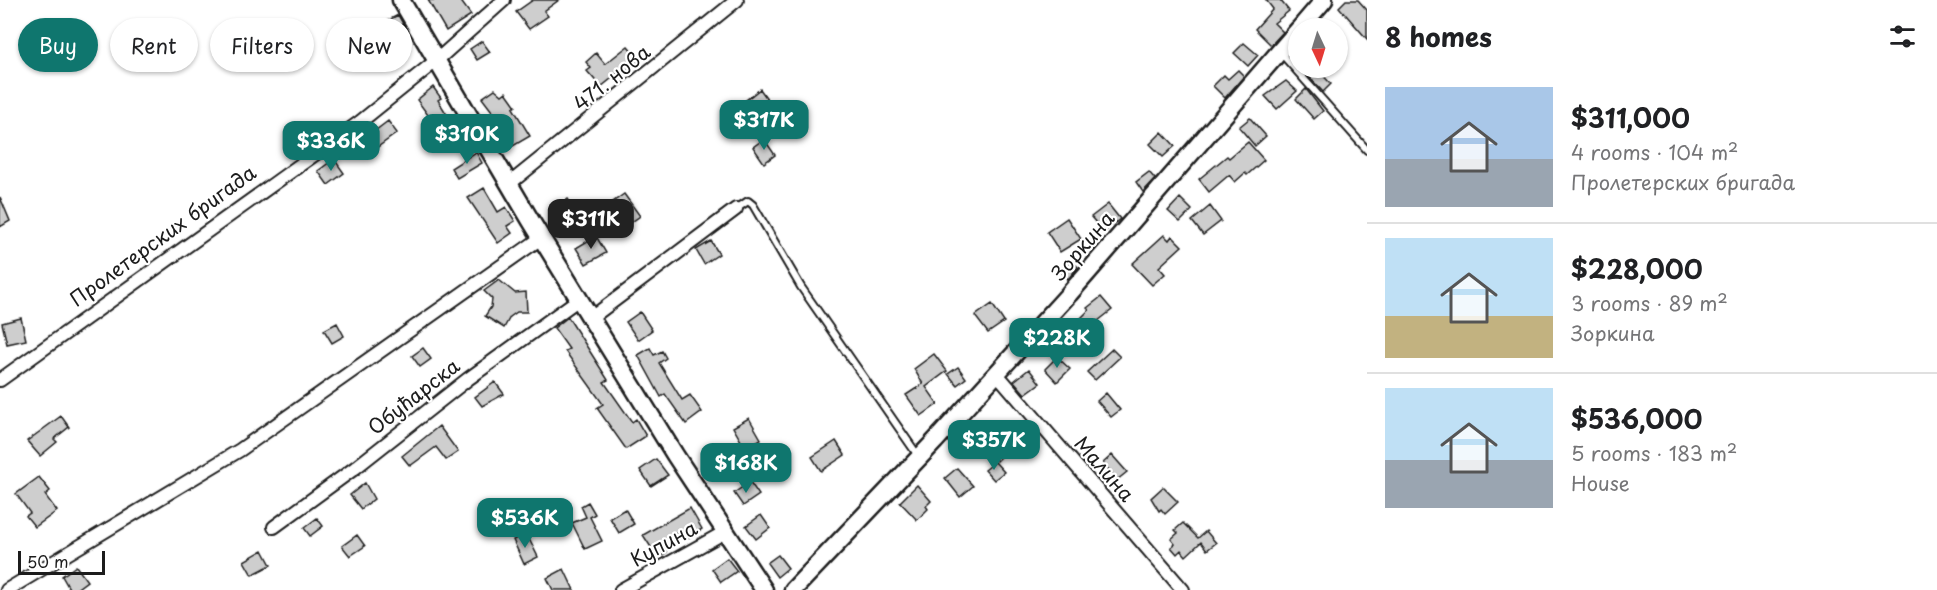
<!DOCTYPE html>
<meta charset="utf-8">
<style>
body{margin:0;font-family:"Playpen Sans",sans-serif;background:#f6f6f6;color:#202124;height:100vh;display:flex;flex-direction:column;font-size:22px;white-space:nowrap}
*{box-sizing:border-box;margin:0}
p{font-size:20px;color:#757577}
.icon{flex:none;width:33px;height:33px;fill:none;stroke:currentColor;stroke-width:2;stroke-linecap:round;stroke-linejoin:round}
.map{position:relative;flex:1;overflow:hidden}
.details{display:flex;flex-direction:column;background:#fff;width:570px}
.details>*{flex:none}
.guide{position:absolute;left:18px;top:18px;width:570px;height:54px;display:flex;gap:12px}
.needle{width:39px;rotate:176deg}
.fabs{position:absolute;left:1288px;top:18px;display:grid;gap:12px}
.fabs a{display:grid;place-items:center;width:60px;height:60px;border-radius:50%;background:#fff;box-shadow:0 2px 4px #0004;font-size:30px}
.scale{position:absolute;left:18px;bottom:15px;width:87px;box-sizing:border-box;padding-left:6px;border:3px solid #1c1c1c;border-top:0;font-size:16px;line-height:21px;white-space:nowrap;color:#1c1c1c;-webkit-text-stroke:4px #fff;paint-order:stroke}
.price{position:absolute;translate:-50% -51px;padding:0 14px;border-radius:12px;background:#0f766e;color:#fff;font-size:20px;line-height:39px;filter:drop-shadow(0 2px 3px #0008)}
.price::after{content:'';position:absolute;left:50%;top:36px;width:18px;height:14px;margin-left:-9px;background:inherit;clip-path:polygon(0 0,100% 0,50% 100%)}
.price.selected{background:#222;color:#fff}
ul{padding:0;list-style:none}
li{display:flex;align-items:center;gap:18px;height:150px;padding:0 18px}
li+li{border-top:2px solid #e0e0e0}
li span{display:grid;place-items:center;flex:none;width:168px;height:120px;border-radius:0px;color:#555}
li>.icon{margin-inline-start:auto}
span .icon{width:72px;height:72px;fill:#fffc;stroke-width:1}
li b{font-size:26px}
h2{display:flex;justify-content:space-between;align-items:center;height:72px;padding:0 18px;font-size:26px}
.pill{padding:0 21px;border-radius:27px;background:#fff;box-shadow:0 2px 4px #0004;font-size:21px;line-height:54px}
.pill.selected{background:#0f766e;color:#fff}
main{display:flex;flex:1;min-height:0}
.map>svg:first-child{display:block}
.building{fill:#cecece;stroke:#1c1c1c;stroke-width:1.5}
.lines{fill:none;stroke-linecap:round;stroke-linejoin:round}
.lane-casing{stroke:#1c1c1c;stroke-width:10}
.street-casing{stroke:#1c1c1c;stroke-width:16}
.secondary-casing{stroke:#1c1c1c;stroke-width:21}
.lane{stroke:#fff;stroke-width:6}
.street{stroke:#fff;stroke-width:12}
.secondary{stroke:#fff;stroke-width:16}
.labels{text-anchor:middle;stroke-width:4.5;stroke-linejoin:round;paint-order:stroke}
.street-label{font-size:20px;fill:#1c1c1c;stroke:#fff}
</style>
<main>
<div class="map">
<svg width="1367" height="590" viewBox="0 0 1367 590">
<rect width="100%" height="100%" fill="#fff"/>
<filter id="ink" filterUnits="userSpaceOnUse"><feTurbulence type="fractalNoise" baseFrequency=".0167" numOctaves="2"/><feDisplacementMap in="SourceGraphic" scale="12" xChannelSelector="R" yChannelSelector="G"/><feConvolveMatrix kernelMatrix="1 2 1 2 8 2 1 2 1" color-interpolation-filters="sRGB"/></filter>
<g filter="url(#ink)">
<path class="building" d="M428,0h32l11,15 -25,16z
M533,0h26l-15,11 4,5 -19,13 -13,-17z
M1266,0h14l9,11 -15,12 9,9 -12,13 -16,-16 18,-20z
M1346,0h12l9,10v29l-28,-32z
M398,15l11,20 -12,7 -12,-20z
M482,41l8,11 -13,8 -7,-11z
M1244,43l14,12 -10,11 -14,-13z
M628,46l13,15 -16,12 -3,-3 -21,17 -14,-16 4,-3 -5,-6 10,-9 9,11z
M1301,68h15l15,16 -8,8z
M1238,70l6,6 -19,22 -12,-12 11,-11 4,4z
M1286,81l11,10 -20,18 -12,-13z
M433,87l8,11 -3,2 11,18 -13,8 -19,-26z
M495,89l7,6 4,-3 10,14 -3,2 17,28 -17,10 -15,-27 -16,-21z
M760,89l8,11 -14,11 -8,-11z
M1306,89l17,22 -9,8 -18,-20z
M1250,118l16,18 -11,10 -16,-19z
M388,121l9,12 -22,16 -8,-12z
M1162,132l13,14 -12,11 -13,-13z
M764,139l11,16 -11,8 -11,-16z
M1248,142l16,18 -17,15 -2,-2 -10,9 -6,-7 -20,17 -10,-13 28,-23 2,2z
M476,152l6,11 -25,15 -6,-10z
M334,159l10,14 -16,12 -10,-14z
M1149,172l6,7 -12,13 -7,-10z
M484,188l14,24 8,-5 9,14 -8,5 5,7 -14,10 -30,-45z
M624,194l16,22 -25,18 -16,-22z
M0,197l10,24 -10,6z
M1180,198l12,12 -12,12 -12,-11z
M568,199l6,9 -15,10 -6,-9z
M1108,204l12,15 -16,13 -13,-15z
M1210,206l11,15 -18,14 -11,-14z
M1067,218l14,21 -21,13 -13,-20z
M1164,235l5,5 3,-4 10,10 -23,21 6,7 -13,11 -20,-21z
M596,236l10,17 -20,11 -10,-16z
M711,241l8,13 -15,10 -8,-14z
M1071,260l7,7 -10,12 -8,-9z
M499,280l16,13 11,-1 1,20h-10l-7,5 -6,11 -19,-12 6,-9 1,-8 -8,-8z
M1101,297l11,13 -23,18 3,3 -19,19 -12,-12 28,-28 -2,-2z
M992,304l12,18 -16,11 -13,-17z
M640,312l12,18 -14,10 -12,-18z
M568,317l40,63 -4,2 28,40 4,-3 10,17 -20,13 -29,-41 6,-4 -38,-53 4,-2 -15,-21z
M21,318l5,22 -19,4 -5,-21z
M337,323l7,13 -12,7 -8,-13z
M423,348l8,11 -11,8 -8,-11z
M650,348l4,7 8,-4 4,7 -7,5 23,37 8,-5 12,17 -16,12 -21,-30 -4,3 -23,-42z
M1112,349l8,8 -25,23 -8,-8z
M934,354l13,17 -21,16 12,17 -17,12 -15,-21 17,-11 -9,-15z
M1057,357l13,12 -13,13 -12,-13z
M958,367l8,11 -9,7 -9,-11z
M1029,369l11,14 -15,11 -11,-13z
M495,382l9,12 -22,12 -7,-9z
M1106,393l14,17 -9,7 -14,-16z
M61,416l8,11 -15,12 3,3 -17,14 -13,-15z
M749,418l12,21 -16,9 -12,-21z
M998,422l19,19 -20,20 -19,-18 8,-8 -4,-4 6,-7 4,4z
M439,426l19,26 -12,8 -10,-13 -26,19 -8,-10z
M836,441l9,14 -24,16 -9,-14z
M1112,455l15,17 -10,8 -14,-17z
M656,459l12,16 -17,11 -11,-16z
M995,462l9,10 -10,8 -9,-10z
M957,468l16,18 -13,11 -15,-19z
M39,477l11,14 -5,4 12,16 -22,16 -9,-11 4,-3 -14,-19z
M750,482l9,13 -16,11 -9,-13z
M365,483l9,16 -13,10 -11,-14z
M917,485l14,16 -5,5 2,3 -11,11 -17,-18z
M1163,487l15,15 -13,12 -4,-5 -2,2 -8,-13z
M588,502l7,12 -5,3 12,24 -17,8 -13,-26 14,-6 -5,-11z
M690,508l12,21 -17,11 -5,-9 -19,12 6,9 -9,6 -15,-23z
M625,509l9,15 -15,9 -9,-15z
M761,515l9,13 -14,11 -10,-13z
M317,518l6,8 -13,10 -6,-8z
M1183,523l15,15 8,-7 10,12 -9,7 -6,-8 -15,14 -5,-6 -4,4 -6,-7 4,-3 -4,-5 7,-6 -3,-3z
M526,533l12,24 -14,7 -11,-24z
M357,535l8,11 -15,10 -8,-10z
M263,550l8,15 -19,10 -8,-14z
M778,555l10,13 -11,9 -10,-14z
M727,558l10,13 -16,11 -9,-13z
M76,566l11,15 -12,9h-5l-8,-14z
M564,569l10,21h-21l-6,-12z"/>
<g class="lines">
<g class="lane-casing">
<path id="lane" d="M1280,52l87,98
M736,209l12,-8 5,4 48,82 118,170"/>
</g>
<g class="street-casing">
<path id="street" d="M509,184l228,-184
M591,318l145,-109
M997,374l186,216
M0,380l360,-258 77,-62 67,-60
M274,527l81,-59 113,-89 111,-80
M7,590l233,-140 301,-212
M621,590l104,-58"/>
</g>
<g class="secondary-casing">
<path id="secondary" d="M401,0l130,221 144,234 89,135
M1300,28l24,-28
M793,590l142,-149 134,-147 230,-265"/>
</g>
<use href="#lane" class="lane"/>
<use href="#street" class="street"/>
<use href="#secondary" class="secondary"/>
</g>
</g>
<g class="labels">
<g class="street-label">
<text transform="translate(612 78) rotate(-39)" y="7">471. нова</text>
<text transform="translate(163 236) rotate(-36)" y="7">Пролетерских бригада</text>
<text transform="translate(1083 246) rotate(-49)" y="7">Зоркина</text>
<text transform="translate(414 397) rotate(-38)" y="7">Обућарска</text>
<text transform="translate(1104 469) rotate(49)" y="7">Малина</text>
<text transform="translate(664 544) rotate(-29)" y="7">Купина</text>
</g>
</g>
</svg>
<div class="fabs">
<a><svg class="needle" viewBox="-14 -14 28 28"><path d="M0-13l5 13h-10z" fill="#e53935"/><path d="M0 13l5-13h-10z" fill="#757577"/></svg></a>
</div>
<div class="scale">50 m</div>
<b class="price" style="left:764px;top:151px">$317K</b>
<b class="price" style="left:467px;top:165px">$310K</b>
<b class="price" style="left:331px;top:172px">$336K</b>
<b class="price selected" style="left:591px;top:250px">$311K</b>
<b class="price" style="left:1057px;top:369px">$228K</b>
<b class="price" style="left:994px;top:471px">$357K</b>
<b class="price" style="left:746px;top:494px">$168K</b>
<b class="price" style="left:525px;top:549px">$536K</b>
<div class="guide">
<a class="pill selected">Buy</a>
<a class="pill">Rent</a>
<a class="pill">Filters</a>
<a class="pill">New</a>
</div>
</div>
<section class="details">
<h2>8 homes<svg class="icon" aria-label="filters" viewBox="0 0 24 24"><path d="M4 7h16M4 17h16"/><circle cx="9" cy="7" r="2"/><circle cx="15" cy="17" r="2"/></svg></h2>
<ul>
<li><span style="background:linear-gradient(#a9c7e8 60%,#9aa5b1 0)"><svg class="icon" aria-label="home" viewBox="0 0 24 24"><path d="M3 11l9-7 9 7M6 9v11h12V9"/></svg></span><div><b>$311,000</b><p>4 rooms · 104 m²</p><p>Пролетерских бригада</p></div></li>
<li><span style="background:linear-gradient(#bfe0f5 65%,#c2b280 0)"><svg class="icon" aria-label="home" viewBox="0 0 24 24"><path d="M3 11l9-7 9 7M6 9v11h12V9"/></svg></span><div><b>$228,000</b><p>3 rooms · 89 m²</p><p>Зоркина</p></div></li>
<li><span style="background:linear-gradient(#bfe0f5 60%,#9aa5b1 0)"><svg class="icon" aria-label="home" viewBox="0 0 24 24"><path d="M3 11l9-7 9 7M6 9v11h12V9"/></svg></span><div><b>$536,000</b><p>5 rooms · 183 m²</p><p>House</p></div></li>
</ul>
</section>
</main>
